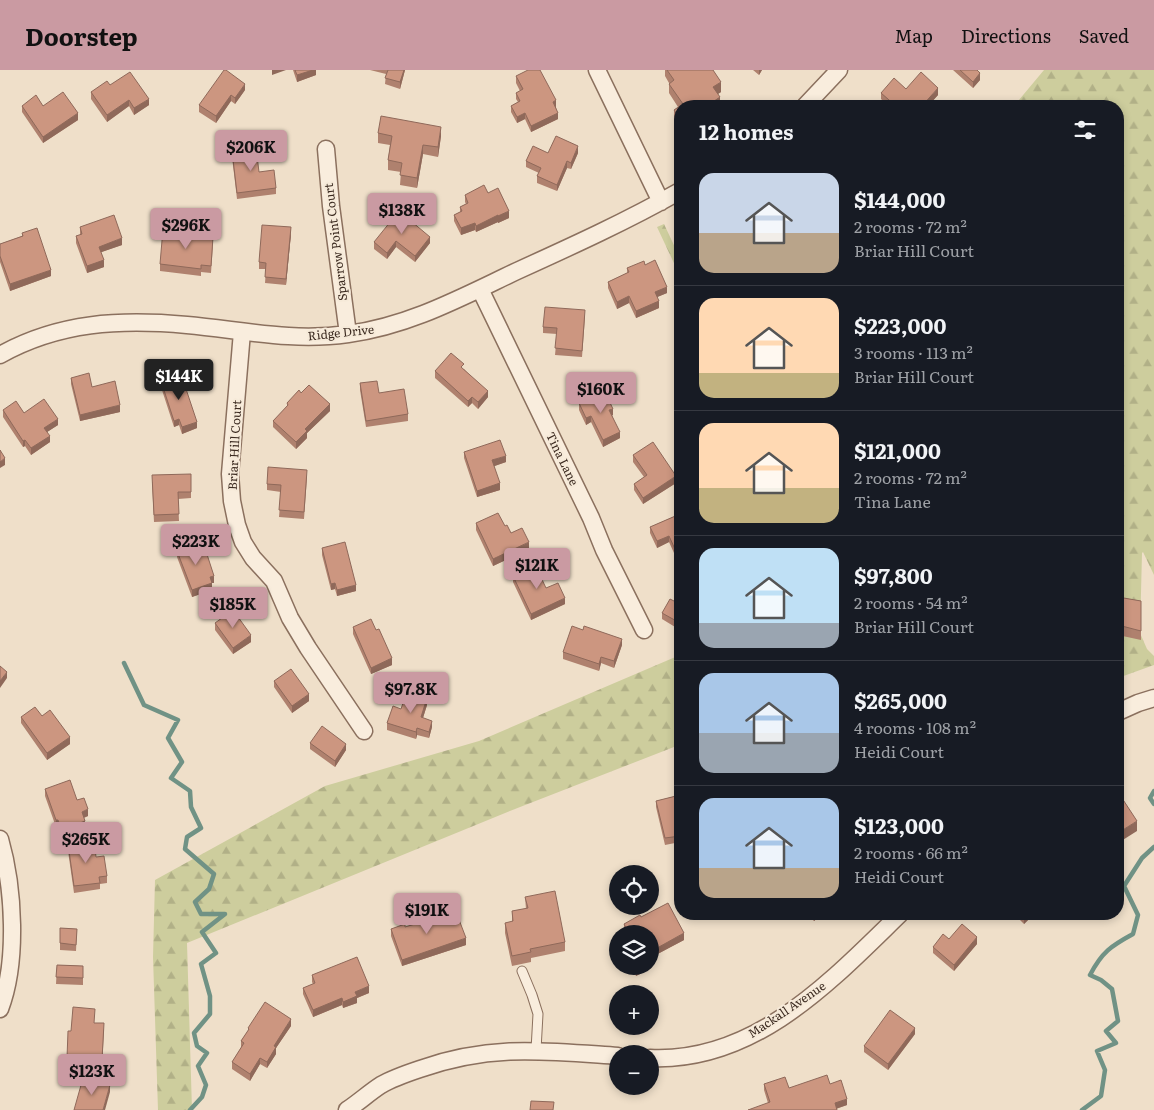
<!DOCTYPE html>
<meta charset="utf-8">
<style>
body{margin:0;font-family:Literata,serif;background:#242831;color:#f1f3f6;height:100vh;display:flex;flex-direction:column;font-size:19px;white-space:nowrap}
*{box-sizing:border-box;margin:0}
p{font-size:16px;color:#9ea1a6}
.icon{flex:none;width:28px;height:28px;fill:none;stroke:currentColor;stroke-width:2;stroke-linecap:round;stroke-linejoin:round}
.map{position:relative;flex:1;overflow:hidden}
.drawer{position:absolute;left:674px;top:30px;width:450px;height:820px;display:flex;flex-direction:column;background:#171b24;border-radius:20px;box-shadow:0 2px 8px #0003}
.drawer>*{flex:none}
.fabs{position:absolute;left:609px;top:795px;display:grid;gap:10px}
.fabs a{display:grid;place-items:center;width:50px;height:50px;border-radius:50%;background:#171b24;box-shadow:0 2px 8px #0003;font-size:25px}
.price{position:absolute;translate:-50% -42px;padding:0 11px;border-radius:5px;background:#ca9aa2;color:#111;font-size:16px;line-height:32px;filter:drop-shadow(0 1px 2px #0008)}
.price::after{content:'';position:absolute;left:50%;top:30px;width:15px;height:11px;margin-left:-8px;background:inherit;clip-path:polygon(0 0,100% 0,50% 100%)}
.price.active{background:#222;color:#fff}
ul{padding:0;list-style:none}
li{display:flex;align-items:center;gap:15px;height:125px;padding:0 25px}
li+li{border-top:1px solid #363941}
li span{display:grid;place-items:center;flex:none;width:140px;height:100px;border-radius:15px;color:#555}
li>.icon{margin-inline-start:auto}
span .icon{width:60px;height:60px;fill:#fffc;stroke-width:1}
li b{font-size:21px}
h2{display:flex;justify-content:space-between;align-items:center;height:60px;padding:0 25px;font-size:21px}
header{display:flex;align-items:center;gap:30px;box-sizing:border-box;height:70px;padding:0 25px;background:#ca9aa2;color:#111}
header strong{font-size:24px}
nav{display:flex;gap:28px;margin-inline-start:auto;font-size:18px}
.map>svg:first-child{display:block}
.forest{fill:url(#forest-firs)}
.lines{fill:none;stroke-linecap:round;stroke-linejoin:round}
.stream{stroke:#709285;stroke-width:4.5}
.service-casing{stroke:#8b705e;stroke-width:11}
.minor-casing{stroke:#8b705e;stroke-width:19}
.service{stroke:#f9eddd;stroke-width:9}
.minor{stroke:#f9eddd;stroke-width:16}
.wall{fill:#af816e}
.shaded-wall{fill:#8f695a}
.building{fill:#cc9680;stroke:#8f695a}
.labels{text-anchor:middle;stroke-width:4;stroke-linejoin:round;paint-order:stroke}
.street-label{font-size:12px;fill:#3c2b21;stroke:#f6ead9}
</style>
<header>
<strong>Doorstep</strong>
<nav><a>Map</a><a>Directions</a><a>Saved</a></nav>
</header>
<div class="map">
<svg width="1154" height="1040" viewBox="0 0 1154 1040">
<defs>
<pattern id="forest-firs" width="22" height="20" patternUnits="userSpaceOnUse" patternTransform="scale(1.25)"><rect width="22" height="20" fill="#cdcd9d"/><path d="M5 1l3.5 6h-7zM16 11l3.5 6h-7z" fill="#b1b087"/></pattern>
</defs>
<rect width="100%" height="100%" fill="#efdfc9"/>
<path class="forest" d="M1044,0h110v505l-11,-23 -1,1 -2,80 7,16 7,7v9l-36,13v-572h-104z
M664,154l16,34v18l-23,-49z
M680,585v108l-6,-16 -159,62 -328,134 5,167h-34l-5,-153 2,-77 170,-94 154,-45z"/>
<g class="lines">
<path class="stream" d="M124,593l20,42 34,15 -10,18 14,24 -11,16 19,13 1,16 10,21 -14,9 -2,12 29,25 -5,15 -14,13 6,12h24l-23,18 14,21 -15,11 9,32v18l-16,19 3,13 10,7 -9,13 8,19 -4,12 -12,13
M1154,721l-4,7 4,6
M1082,1040l19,-14 4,-26 -8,-19 19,-8 -10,-12 12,-10 -6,-32 -11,-9 -11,-5c12,-23 21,-29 43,-41l5,-19 -14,-29 18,-28 12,-11"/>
<g class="service-casing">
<path id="service" d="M522,901l10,24 6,19 -2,36"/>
</g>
<g class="minor-casing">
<path id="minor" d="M597,0l64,132
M805,36l34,-36
M326,79l5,57 17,128
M480,219l111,229 13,32 40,80
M242,262l-12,142 2,27 5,24 6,17 10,16 21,23 16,37 18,30 56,83
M0,285c59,-33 120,-36 187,-30 55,5 105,17 161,9 61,-8 114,-37 169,-63 55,-25 110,-50 163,-80
M1118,642l20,-9 16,-5
M0,769c14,49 18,123 0,170
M650,988c105,5 181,-77 250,-144
M347,1040c12,-8 23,-18 34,-25 12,-7 27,-12 39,-16 71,-25 125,-18 198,-13"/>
</g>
<use href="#service" class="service"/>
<use href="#minor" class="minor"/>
</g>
<path class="wall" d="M293,0h23v5l-19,7z
M370,0h35l-5,19 -15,-5 1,-10z
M665,0h48l8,22 -3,2 2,12h-40v21l-6,-7v-10l4,-3 -9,-14v-10l-4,-7z
M753,0h9l-3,5z
M953,0h24l3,10 -7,8z
M516,6l40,31 2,12 -27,13 -6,-13 -8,4 -6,-11v-6l7,-4 -2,-3v-6l4,-2 -4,-8z
M110,15l39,20 -15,10 -5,-9 -22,16 -16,-23v-7z
M906,19l32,6 -10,11h-39l-8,-7v-6z
M245,20l-10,14 -4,-3 -15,22 -17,-11v-7z
M22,36h21l35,14 -35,23 -21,-31z
M378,63l63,3 -3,21 -15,-3 -6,34 -17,-3 1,-13 -13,-2v-10l2,-15 -12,-2z
M232,81l27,21 17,16v6l-39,5 -5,-42z
M548,83h30l-7,16 -4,-1 -10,23 -20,-8v-7l2,-3 -13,-6v-6z
M488,123l21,25 -11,5v-1l-22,10 -1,-2 -14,5 -7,-14v-6l6,-3v-5l6,-3 -1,-2v-7z
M80,157l42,18 -21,7 3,15 -17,6 -11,-30v-7l4,-1z
M22,163l29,43 -41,15 -10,-29v-18l22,-8z
M179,164l34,10 -2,29 -10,-1v4l-41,-5v-7z
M291,164l-5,51 -21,-2 1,-14h-7v-7z
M430,167v6l-15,19 -19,-15 -9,12 -13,-10v-7z
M645,195l22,28 -10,4 2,11 -23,10 -7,-15 -12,6 -9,-21v-6l19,-9v-5z
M585,247l-3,40 -27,-2 2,-21 -14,-1v-6z
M464,299l24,28 -10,12 -6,-6 -4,4 -33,-29v-7z
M71,308l21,9 28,25 -40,9 -9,-37z
M161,311l36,47 -15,6 -3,-9 -5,2 -13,-40z
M360,313l19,10 29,21v7l-42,6 -6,-37z
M301,323l29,18 -23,22v5l-11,11 -23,-22v-6l14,-14v-4z
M579,333l34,12h-1l8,23 -17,9 -12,-25 -5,3 -7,-15z
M3,340l21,3 34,12 -11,7 3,10 -19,13 -6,-9 -2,1 -20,-30z
M464,382l42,10 -12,4 6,24 -23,7 -13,-39z
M633,385l43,28 -33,21 -9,-14v-6l10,-7 -11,-15z
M191,404v24l-13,1 1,22 -25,1 -2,-40z
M307,407l-3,42 -25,-2 2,-25 -14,-2v-6z
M680,444v50h-1l-10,-22 -12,6 -7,-15v-6z
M476,453l29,3 6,7 18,16 -36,17 -17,-36z
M322,478l34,43 -19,5 -2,-7 -4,1 -9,-35z
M177,481l37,32h-2v7l-20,7 -15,-40z
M513,506l33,12 19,16 -34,16 -18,-38z
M1118,527l23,4v39l-23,-5z
M680,530v30l-18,-11v-6l16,-10z
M215,553l36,19 -18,12 -18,-24z
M353,557l23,3 16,35 -21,9 -18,-40z
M583,560l39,15 -8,23 -13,-5 -2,8 -36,-12v-7z
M274,611l35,20 -17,12 -18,-26z
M427,635l-4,13 9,9 -3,11 -12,-3 -1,4 -29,-9v-7l14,-14z
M42,646l28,28 -23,16 -26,-37v-6z
M310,673l36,7 -11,17 -25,-18z
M45,719l32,11 11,16 -4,2 1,10 -23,8 -4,-10 -2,1 -11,-31z
M680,725v47l-15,3 -9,-38v-6z
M68,774l28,13 11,19v7l-7,1v5l-26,4 -6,-42z
M525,827l40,45v9l-34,7v4l-19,4 -7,-33v-10l7,-1v-11l14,-2z
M807,844h15l-8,7z
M1014,844h20l-10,10z
M427,846l18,5 21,24 -64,21 -11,-30v-7l14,-2 22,-7z
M641,847l43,23 -34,18v-24h-25l-1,-3v-7z
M60,858l17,1 -1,22 -16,-1z
M949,869l28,5 -23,27 -21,-18v-6z
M57,895l26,1v19l-27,-1z
M631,896h19l1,2 -15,8z
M312,905l57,18 -12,5v5l-14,5 -1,-3 -29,12 -10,-23v-6l10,-4 -1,-2z
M95,953l9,7 -2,37 -35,-2v-7l4,-27z
M291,956l-15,22v6l-9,14 -7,-4 -10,17 -18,-12v-7l9,-14v-7l7,-10v-3z
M915,964l-27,36 -24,-18v-6z
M764,1014l25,4 41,-4 17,21 -11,4 -68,-6 -4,-13z"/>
<path class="shaded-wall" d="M272,0h14l-14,5z
M313,0h3v5l-19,7v-7z
M404,0h1l-5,19v-7z
M759,0h3l-3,5z
M980,3v7l-7,8v-6z
M721,12v10l-8,5v-10z
M245,14v6l-10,14v-6z
M938,18v7l-10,11h-6z
M231,25v6l-15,22v-7z
M720,27v9h-13z
M149,29v6l-15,10v-7z
M129,30v6l-22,16v-7z
M556,30v7l-3,1v-6z
M78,43v7l-35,23v-6z
M525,43v6l-8,4v-6z
M558,43v6l-27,13v-6z
M441,57v9l-3,21v-10z
M423,75v9l-6,34v-10z
M578,76v7l-7,16v-6z
M567,91v7l-10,23v-6z
M509,141v7l-11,5v-7z
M498,145v7l-22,10v-6z
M475,153v7l-14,5v-7z
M291,157v7l-5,51v-6z
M430,167v6l-15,19v-6z
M122,168v7l-23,8v-6z
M396,171v6l-9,12v-6z
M104,190v7l-17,6v-7z
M51,200v6l-41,15v-7z
M667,217v6l-12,5v-6z
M629,226v7l-12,6v-7z
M659,231v7l-23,10v-7z
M488,321v6l-10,12v-7z
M472,327v6l-4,4v-6z
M330,334v7l-23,22v5l-11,11v-7l9,-13z
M120,335v7l-40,9v-6z
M613,339v6l-4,2v-7z
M591,346v6l-5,3v-7z
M58,349v6l-14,9v-6z
M179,349v6l-5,2v-6z
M197,352v6l-15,6v-7z
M620,362v6l-17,9v-7z
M50,366v6l-19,13v-7z
M25,370v6l-2,1v-6z
M506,386v6l-14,5v-7z
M5,388v7l-5,3v-6z
M676,406v7l-33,21v-6z
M500,413v7l-23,7v-6z
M669,466v6l-12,6v-7z
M529,472v7l-36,17v-7z
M214,506v7h-2v7l-20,7v-7l18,-13z
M335,513v6l-4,1v-6z
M356,515v6l-19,5v-6z
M565,528v6l-34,16v-6z
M251,565v7l-18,12v-6z
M622,569v6l-8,23v-7z
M601,587v6l-2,8v-7z
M392,588v7l-21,9v-6z
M7,602v6l-7,10v-7z
M309,624v7l-17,12v-7z
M427,628v7l-6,19v-7z
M432,651v6l-3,11v-6z
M417,658v7l-1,4v-7z
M70,667v7l-23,16v-7z
M346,674v6l-11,17v-6z
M88,739v7l-6,2v-6z
M56,750h2v6l-2,1z
M85,751v7l-23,8v-6z
M1137,751v10l-19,12v-10z
M814,844h8l-8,7z
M1028,844h6l-10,10v-7z
M684,863v7l-34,18v-6z
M977,867v7l-23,27v-6z
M466,868v7l-64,21v-6z
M651,891v7l-15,8v-7l6,-3h8v-4z
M369,916v7l-12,5v5l-14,5v-6l12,-10z
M342,928v7l-29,12v-7z
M291,949v7l-15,22v6l-9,14v-6l7,-16z
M915,958v6l-27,36v-6z
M260,988v6l-10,17v-7z
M110,1015v7l-5,18h-2z
M847,1029v6l-12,4v-6z"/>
<path class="building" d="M224,0h2l19,14 -10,14 -4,-3 -15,21 -17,-11z
M295,0h18l-16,5z
M388,0h16l-4,12 -15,-4z
M528,0h12l16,30 -3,2 5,11 -27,13 -6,-13 -8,4 -6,-11 9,-5 -4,-8 7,-4 -7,-13z
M667,0h46l8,12 -8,5 7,10 -13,9h-27v12l-6,-8 9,-6 -14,-20 5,-4z
M960,0h17l3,3 -7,9z
M130,2l19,27 -15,9 -5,-8 -22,15 -16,-23 16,-11 3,4z
M921,2l17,16 -16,18h-26l-15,-13 13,-15 12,11z
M63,22l15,21 -35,24 -21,-31 14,-11 7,11z
M381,46l60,11 -3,20 -15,-2 -6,33 -17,-3 2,-12 -14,-3 4,-24 -14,-3z
M556,66l22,10 -7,17 -4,-2 -10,24 -20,-9 4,-8 -15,-7 7,-15 15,7z
M256,78l3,24 15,-2 2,18 -39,5 -5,-42z
M484,115l4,8 10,-5 11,23 -11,5v-1l-22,11 -1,-3 -14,5 -7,-13 8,-4 -2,-4 8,-4 -3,-8z
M399,141l31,26 -15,19 -19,-15 -9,12 -13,-11z
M114,145l8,23 -23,9 5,13 -17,6 -11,-30 6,-2 -2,-7z
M262,155l29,2 -5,52 -21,-2 1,-14 -7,-1z
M37,158l14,42 -41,14 -10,-28v-12l23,-8 -1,-3z
M163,159l16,1 -1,4 35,3 -2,29 -10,-1v4l-41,-5z
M655,190l12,27 -12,5 4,9 -23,10 -7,-15 -12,6 -9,-20 21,-10 -2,-4 17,-7 1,4z
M545,237l40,3 -3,41 -27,-3 2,-20 -14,-1z
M451,283l13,11 -3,3 27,24 -10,11 -6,-5 -4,4 -33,-30z
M89,303l3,14 23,-6 5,24 -40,10 -9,-37z
M181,304l16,48 -15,5 -3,-8 -5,2 -13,-40z
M377,311l2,12 25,-4 4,25 -42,7 -6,-38z
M309,315l21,19 -25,25 2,2 -11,11 -23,-21 15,-16 -1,-2 12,-13 2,3z
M604,320l9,19 -4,1 11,22 -17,8 -12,-24 -5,2 -7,-15z
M44,329l14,20 -14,9 6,8 -19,12 -6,-8 -2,1 -20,-31 13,-9 8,12z
M500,370l6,16 -14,4 8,23 -23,8 -13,-39z
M653,372l23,34 -33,22 -9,-14 13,-9 -14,-20z
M0,380l5,8 -5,4z
M268,397l39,3 -3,42 -25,-2 2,-25 -14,-1z
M191,404v18h-13l1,22 -25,1 -2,-40z
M498,443l7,13 2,-1 4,8 11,-5 7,14 -36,17 -17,-36z
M680,444v43l-1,1 -10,-22 -12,5 -7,-14z
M203,472l11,34 -4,1 2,6 -20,7 -15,-39z
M345,472l11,43 -19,5 -2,-7 -4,1 -9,-36z
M535,495l11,23 12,-5 7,15 -34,16 -18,-38z
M1118,527l23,4v30l-23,-6z
M670,529l8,4 2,-3v23l-18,-10z
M233,540l18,25 -18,13 -18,-25z
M371,549l5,11 3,-1 13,29 -21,10 -18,-41z
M572,556l11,4 1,-4 38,13 -8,22 -13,-4 -2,7 -36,-12z
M0,596l7,6 -7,9z
M291,599l18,25 -17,12 -18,-25z
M407,621l20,7 -6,19 11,4 -3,11 -12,-4 -1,4 -29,-9 6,-17 8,3z
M35,637l7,9 8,-6 20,27 -23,16 -26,-36z
M322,656l24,18 -11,17 -25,-18z
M70,710l7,20 7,-2 4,11 -6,3 3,9 -23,9 -4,-10h-2l-11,-31z
M1118,722l19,29 -19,12z
M680,725v41l-15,2 -9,-37z
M94,770l2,17 8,-1 3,20 -8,1 1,6 -26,3 -6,-42z
M555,821l10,51 -35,7 1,3 -19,4 -7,-33 8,-2 -1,-10 16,-3 -3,-11z
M668,833l16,30 -34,19v-18h-21l-5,-10 16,-9 1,2z
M441,841l4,10 13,-4 8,21 -64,22 -11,-31 14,-5v3l23,-7 -1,-4z
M1021,844h7l-4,3z
M962,854l15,13 -23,28 -21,-18 10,-13 6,5z
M60,858l17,1 -1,16 -16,-2z
M357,887l12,29 -14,6 2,4 -14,6 -1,-4 -29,12 -10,-22 12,-5 -3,-8z
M57,895l26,1v12l-27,-1z
M634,896h8l-6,3z
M265,932l26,17 -17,27 2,1 -9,15 -7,-4 -10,16 -18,-12 12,-19 -3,-2 8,-12 -1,-1z
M73,937l22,2 -1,14h10l-2,37 -35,-2 1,-27h3z
M890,940l25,18 -27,36 -24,-18z
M827,1005l3,9 11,-4 6,19 -12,4 2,7h-89l22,-8 -6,-18 21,-7 4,11z
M83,1008l27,7 -7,25h-29z
M531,1031l23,1 -1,8h-23z"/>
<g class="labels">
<g class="street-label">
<text transform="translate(336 172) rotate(-97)" y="4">Sparrow Point Court</text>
<text transform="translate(341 263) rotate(-6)" y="4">Ridge Drive</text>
<text transform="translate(235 375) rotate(-87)" y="4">Briar Hill Court</text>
<text transform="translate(562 389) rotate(64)" y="4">Tina Lane</text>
<text transform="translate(787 940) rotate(-34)" y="4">Mackall Avenue</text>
</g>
</g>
</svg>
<div class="fabs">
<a><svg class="icon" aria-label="locate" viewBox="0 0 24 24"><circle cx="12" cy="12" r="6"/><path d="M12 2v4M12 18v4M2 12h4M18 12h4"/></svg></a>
<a><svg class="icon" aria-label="layers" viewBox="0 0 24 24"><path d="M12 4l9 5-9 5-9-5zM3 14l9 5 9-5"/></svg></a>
<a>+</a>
<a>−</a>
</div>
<b class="price" style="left:251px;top:102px">$206K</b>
<b class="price" style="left:402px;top:165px">$138K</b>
<b class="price" style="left:186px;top:180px">$296K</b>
<b class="price active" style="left:179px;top:331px">$144K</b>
<b class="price" style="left:601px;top:344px">$160K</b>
<b class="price" style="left:196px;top:496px">$223K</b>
<b class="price" style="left:537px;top:520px">$121K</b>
<b class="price" style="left:233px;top:559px">$185K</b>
<b class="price" style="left:411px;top:644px">$97.8K</b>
<b class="price" style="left:86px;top:794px">$265K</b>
<b class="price" style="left:427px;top:865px">$191K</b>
<b class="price" style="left:92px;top:1026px">$123K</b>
<section class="drawer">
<h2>12 homes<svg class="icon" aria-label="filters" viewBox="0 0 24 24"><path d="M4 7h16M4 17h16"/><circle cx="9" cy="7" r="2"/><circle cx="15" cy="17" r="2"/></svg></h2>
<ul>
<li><span style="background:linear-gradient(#c9d6e8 60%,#b9a48a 0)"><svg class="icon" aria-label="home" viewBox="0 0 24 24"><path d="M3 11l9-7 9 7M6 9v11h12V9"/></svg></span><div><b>$144,000</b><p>2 rooms · 72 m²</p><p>Briar Hill Court</p></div></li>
<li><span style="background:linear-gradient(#ffd9b3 75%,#c2b280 0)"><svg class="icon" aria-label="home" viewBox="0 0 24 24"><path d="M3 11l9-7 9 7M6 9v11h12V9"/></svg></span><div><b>$223,000</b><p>3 rooms · 113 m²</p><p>Briar Hill Court</p></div></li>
<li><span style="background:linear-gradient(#ffd9b3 65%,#c2b280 0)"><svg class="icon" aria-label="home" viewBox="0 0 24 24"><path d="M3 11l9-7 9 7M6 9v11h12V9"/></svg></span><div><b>$121,000</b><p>2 rooms · 72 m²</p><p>Tina Lane</p></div></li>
<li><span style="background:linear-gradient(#bfe0f5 75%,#9aa5b1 0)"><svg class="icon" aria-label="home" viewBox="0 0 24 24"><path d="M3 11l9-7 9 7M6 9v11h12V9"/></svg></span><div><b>$97,800</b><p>2 rooms · 54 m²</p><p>Briar Hill Court</p></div></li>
<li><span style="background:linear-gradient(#a9c7e8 60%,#9aa5b1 0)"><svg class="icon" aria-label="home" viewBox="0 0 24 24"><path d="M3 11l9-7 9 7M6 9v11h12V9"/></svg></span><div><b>$265,000</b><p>4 rooms · 108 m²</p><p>Heidi Court</p></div></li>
<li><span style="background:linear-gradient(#a9c7e8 70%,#b9a48a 0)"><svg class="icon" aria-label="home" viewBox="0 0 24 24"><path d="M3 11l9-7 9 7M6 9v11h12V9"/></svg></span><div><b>$123,000</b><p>2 rooms · 66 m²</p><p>Heidi Court</p></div></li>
</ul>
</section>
</div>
